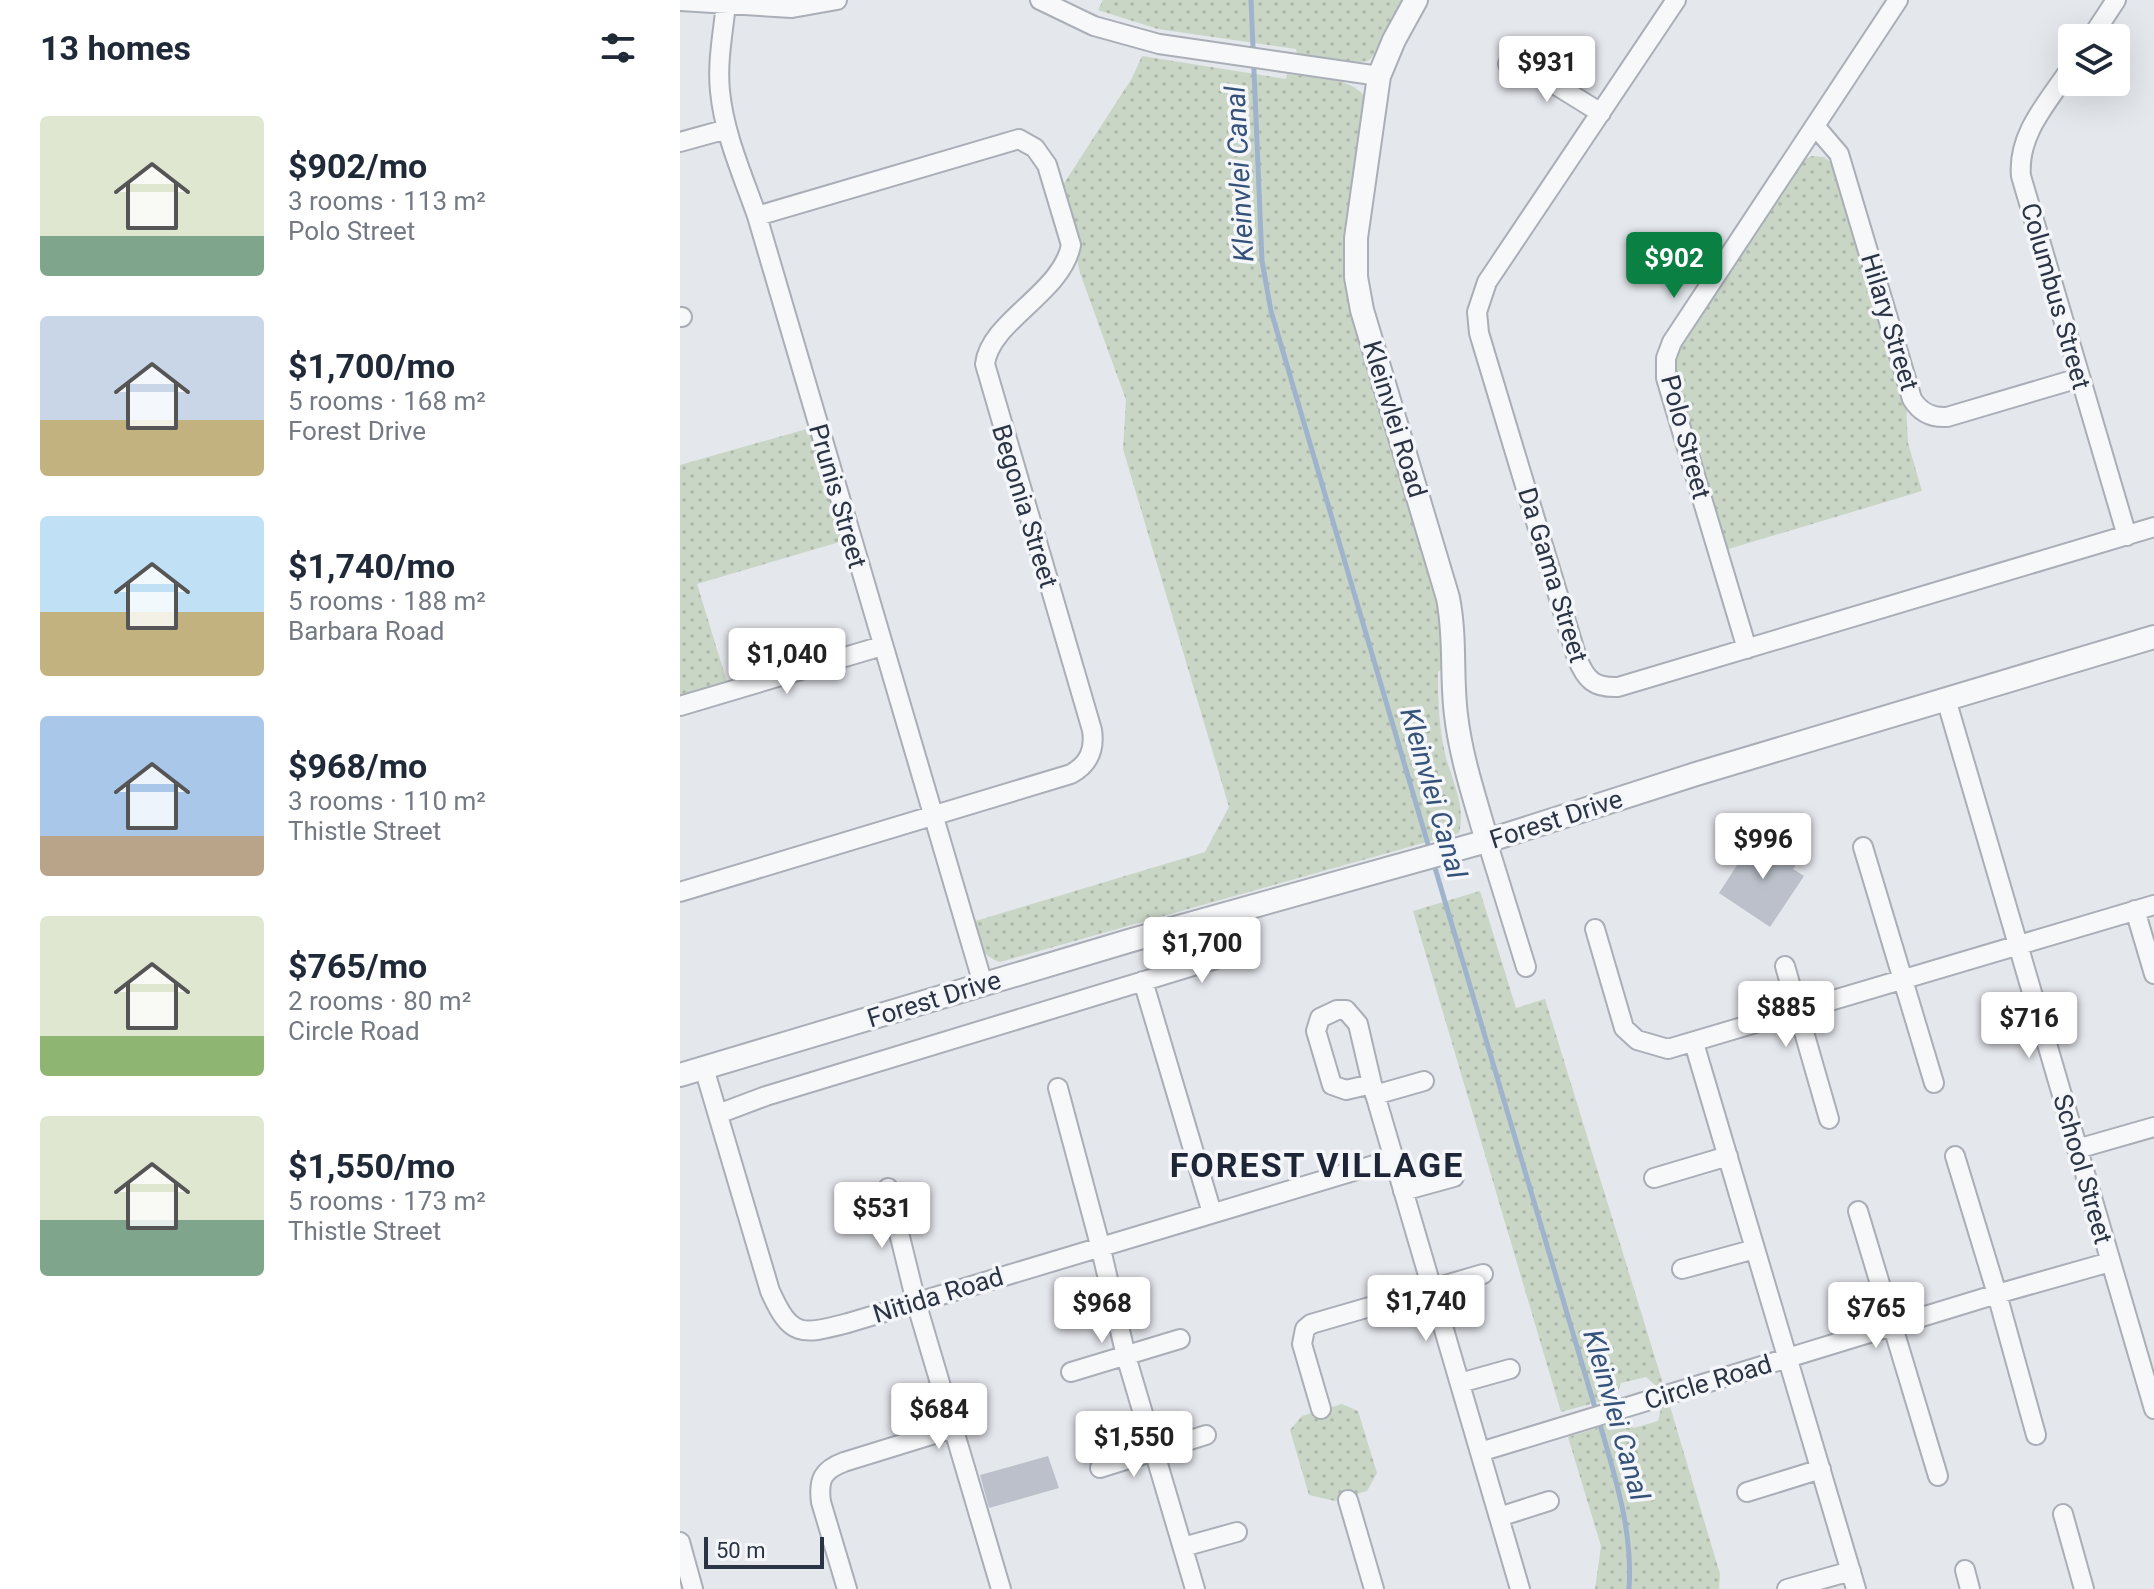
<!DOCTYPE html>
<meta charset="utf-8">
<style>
body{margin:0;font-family:Roboto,sans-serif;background:#f2f2f3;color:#1f2937;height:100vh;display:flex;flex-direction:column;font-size:30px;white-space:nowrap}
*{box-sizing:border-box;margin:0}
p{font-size:26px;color:#747a83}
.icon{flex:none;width:44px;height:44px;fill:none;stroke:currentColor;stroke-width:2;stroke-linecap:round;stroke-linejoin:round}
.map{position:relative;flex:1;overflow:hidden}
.side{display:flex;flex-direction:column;background:#fff;width:680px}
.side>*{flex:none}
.controls{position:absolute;left:1378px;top:24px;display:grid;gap:16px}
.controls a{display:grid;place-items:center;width:72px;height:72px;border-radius:8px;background:#fff;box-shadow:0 8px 32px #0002;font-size:40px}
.scale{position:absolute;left:24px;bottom:20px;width:120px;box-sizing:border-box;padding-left:8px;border:4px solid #2b3445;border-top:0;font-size:22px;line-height:28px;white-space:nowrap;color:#2b3445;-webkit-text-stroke:6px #f4f6f9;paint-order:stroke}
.price{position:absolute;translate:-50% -68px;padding:0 18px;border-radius:8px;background:#fff;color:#222;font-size:26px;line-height:52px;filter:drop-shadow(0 2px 4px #0008)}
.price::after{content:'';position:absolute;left:50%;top:48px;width:24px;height:18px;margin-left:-12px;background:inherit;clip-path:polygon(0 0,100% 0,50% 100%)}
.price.current{background:#0b8043;color:#fff}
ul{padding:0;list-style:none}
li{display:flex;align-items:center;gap:24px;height:200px;padding:0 40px}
li span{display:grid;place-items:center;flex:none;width:224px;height:160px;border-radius:8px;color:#555}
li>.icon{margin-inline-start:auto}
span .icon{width:96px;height:96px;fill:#fffc;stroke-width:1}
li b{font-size:34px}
h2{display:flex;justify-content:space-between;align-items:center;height:96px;padding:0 40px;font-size:34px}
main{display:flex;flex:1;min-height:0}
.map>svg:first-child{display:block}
.green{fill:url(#green-dots)}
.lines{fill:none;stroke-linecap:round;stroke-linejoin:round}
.stream{stroke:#9fb4cc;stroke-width:5}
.building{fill:#bbc0ca}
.minor-casing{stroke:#a9aeb7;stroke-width:22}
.tertiary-casing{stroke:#a9aeb7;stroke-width:26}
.minor{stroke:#f7f8fa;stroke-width:18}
.tertiary{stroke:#f7f8fa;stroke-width:22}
.labels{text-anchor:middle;stroke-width:7;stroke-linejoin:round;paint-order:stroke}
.street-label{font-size:26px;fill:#2b3445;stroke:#f4f6f9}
.water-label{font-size:28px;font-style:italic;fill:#34527a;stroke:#f4f6f9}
.district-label{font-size:34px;font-weight:bold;letter-spacing:2px;fill:#1d2536;stroke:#f4f6f9}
</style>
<main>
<section class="side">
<h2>13 homes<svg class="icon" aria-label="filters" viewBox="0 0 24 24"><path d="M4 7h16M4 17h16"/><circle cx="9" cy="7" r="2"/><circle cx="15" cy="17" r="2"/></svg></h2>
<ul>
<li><span style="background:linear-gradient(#dfe7d0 75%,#7fa58c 0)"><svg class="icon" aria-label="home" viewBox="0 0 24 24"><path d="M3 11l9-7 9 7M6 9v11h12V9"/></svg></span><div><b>$902/mo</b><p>3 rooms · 113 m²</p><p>Polo Street</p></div></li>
<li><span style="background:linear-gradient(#c9d6e8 65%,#c2b280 0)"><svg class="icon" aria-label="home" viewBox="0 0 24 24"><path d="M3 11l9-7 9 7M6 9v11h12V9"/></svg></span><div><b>$1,700/mo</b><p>5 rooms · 168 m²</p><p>Forest Drive</p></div></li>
<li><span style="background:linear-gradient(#bfe0f5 60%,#c2b280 0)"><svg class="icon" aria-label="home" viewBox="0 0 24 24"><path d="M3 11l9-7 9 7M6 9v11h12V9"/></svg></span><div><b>$1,740/mo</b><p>5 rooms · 188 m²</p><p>Barbara Road</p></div></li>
<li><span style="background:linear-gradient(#a9c7e8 75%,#b9a48a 0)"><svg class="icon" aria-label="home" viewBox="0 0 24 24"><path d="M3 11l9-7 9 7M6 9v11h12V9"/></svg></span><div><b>$968/mo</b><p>3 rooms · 110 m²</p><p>Thistle Street</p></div></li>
<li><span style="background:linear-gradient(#dfe7d0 75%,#8fb573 0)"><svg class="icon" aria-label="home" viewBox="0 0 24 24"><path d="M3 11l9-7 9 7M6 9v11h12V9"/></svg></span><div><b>$765/mo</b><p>2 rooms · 80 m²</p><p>Circle Road</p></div></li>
<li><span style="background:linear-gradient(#dfe7d0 65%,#7fa58c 0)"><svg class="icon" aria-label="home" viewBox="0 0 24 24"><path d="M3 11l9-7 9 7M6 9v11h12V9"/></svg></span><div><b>$1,550/mo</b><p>5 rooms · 173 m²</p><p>Thistle Street</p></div></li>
</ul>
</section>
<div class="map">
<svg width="1474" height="1589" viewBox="0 0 1474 1589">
<defs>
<pattern id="green-dots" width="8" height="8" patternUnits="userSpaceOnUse" patternTransform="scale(2)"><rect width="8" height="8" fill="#c9d6c5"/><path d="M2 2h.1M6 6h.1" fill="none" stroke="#adb8ab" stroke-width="1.8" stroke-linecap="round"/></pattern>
</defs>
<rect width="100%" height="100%" fill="#e4e7ec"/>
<path class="green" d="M423,0h300l-29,55 -6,6 -9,1 -62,-8 -1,-5 -138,-20 -60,-19z
M462,56l144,23 1,-5c23,4 64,2 78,23l-17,123 92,387 4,60 -6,5c0,28 1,55 7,82 7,27 21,51 14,79l-459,129c-20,-6 -22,-22 -28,-40l233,-70 24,-45 -106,-358 3,-49 -46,-127 -19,-85 71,-110z
M1132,156l12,1 10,8 72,239 2,39 14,48 -197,59 -53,-177v-17l128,-195z
M130,428l33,113 -146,43 30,98 -47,14v-231z
M800,891l36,117 29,-9 119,388 -9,-2 -9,-8 -25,6 -5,14 -55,15 -148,-501z
M989,1403l51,171 -1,15h-124l6,-43 -33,-109 54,-17 12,8 24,-7 3,-12z
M662,1404l16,7 19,62 -10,18 -32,10 -26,-6 -19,-65 12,-14z"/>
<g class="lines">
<path class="stream" d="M571,0l11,261 9,50 159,540
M753,861l163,550
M919,1421c16,56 34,109 30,168"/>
</g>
<path class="building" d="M1090,839l30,20 -7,10 11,7 -34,51 -51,-34 33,-51 11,7z
M368,1456l11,32 -70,20 -9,-33z"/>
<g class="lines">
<g class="minor-casing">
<path id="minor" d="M360,0l54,26 65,18 220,32
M996,0l-189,282 -10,30 2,21 98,325c9,22 17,30 41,29l536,-160
M0,1l112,7 45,-8
M46,4c-3,29 -9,58 -6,87 4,43 23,85 37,125l226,768
M1411,38l25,-38
M828,64l30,10 63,39
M1392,66c-22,34 -55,67 -51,110l106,360
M1135,126l24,28 73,245c8,13 19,19 35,18l132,-39
M0,142l47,-13
M0,317h2
M1067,649l-81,-271v-20l6,-16 226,-342
M1266,699l208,710
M0,706l202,-60
M807,841l39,126
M1183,847l71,236
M0,892l391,-118c18,-10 24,-24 21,-44l-107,-366c5,-43 77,-71 86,-119l-24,-80 -12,-17 -16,-9 -262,77
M1455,910l19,64
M915,929l29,99 13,12 31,9 486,-144
M1105,966l44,153
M463,981l69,232
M1014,1043l162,546
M24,1068l66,223c21,47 31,44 78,32l546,-164
M692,1084l-26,6 -14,-5 -16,-54 4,-13 17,-8h9l12,14 14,60 148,505
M378,1088l42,157 26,111 69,233
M695,1095l49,-14
M38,1114l48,-18 483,-147
M1397,1149l77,-22
M1275,1156l42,138 39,141
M974,1178l74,-22
M208,1188l28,114 85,287
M723,1191l51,-14
M1178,1211l80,265
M1002,1269l73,-20
M391,1372l109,-33
M780,1383l50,-14
M641,1409l-19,-65 3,-15 6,-5 172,-50
M800,1452l517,-158 113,-32
M420,1468l106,-33
M1067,1492l74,-23
M668,1500l26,89
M1383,1514l21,75
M819,1517l50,-16
M0,1542l13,47
M503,1547l54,-15
M1285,1570l5,19
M167,1589l-26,-87c-3,-23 2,-32 23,-40l110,-34
M1107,1589l64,-18"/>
</g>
<g class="tertiary-casing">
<path id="tertiary" d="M736,0l-22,40 -15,36 -23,162v39l6,33 86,288c8,41 3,77 8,117 5,43 19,84 31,126
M0,1075l452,-135 355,-99 209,-67 458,-137"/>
</g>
<use href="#minor" class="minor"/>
<use href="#tertiary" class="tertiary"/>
</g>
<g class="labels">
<g class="street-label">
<text transform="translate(1376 296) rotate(74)" y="9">Columbus Street</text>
<text transform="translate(1210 322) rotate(73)" y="9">Hilary Street</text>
<text transform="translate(715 419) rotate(73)" y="9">Kleinvlei Road</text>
<text transform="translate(1006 437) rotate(75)" y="9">Polo Street</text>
<text transform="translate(158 496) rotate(74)" y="9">Prunis Street</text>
<text transform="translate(345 506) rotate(73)" y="9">Begonia Street</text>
<text transform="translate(873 575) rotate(73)" y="9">Da Gama Street</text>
<text transform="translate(876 819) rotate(-18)" y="9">Forest Drive</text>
<text transform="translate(254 999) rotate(-17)" y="9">Forest Drive</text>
<text transform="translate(1403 1169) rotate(74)" y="9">School Street</text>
<text transform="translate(258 1295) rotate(-17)" y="9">Nitida Road</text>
<text transform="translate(1028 1382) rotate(-17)" y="9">Circle Road</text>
</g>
<g class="water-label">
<text transform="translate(559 174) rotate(-93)" y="10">Kleinvlei Canal</text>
<text transform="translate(754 793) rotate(74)" y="10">Kleinvlei Canal</text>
<text transform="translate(937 1415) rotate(74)" y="10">Kleinvlei Canal</text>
</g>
<g class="district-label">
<text x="637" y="1177">FOREST VILLAGE</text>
</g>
</g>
</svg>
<div class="controls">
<a><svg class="icon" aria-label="layers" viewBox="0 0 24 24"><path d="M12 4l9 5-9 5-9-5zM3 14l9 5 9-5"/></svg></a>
</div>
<div class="scale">50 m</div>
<b class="price" style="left:867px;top:104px">$931</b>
<b class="price current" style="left:994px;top:300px">$902</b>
<b class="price" style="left:107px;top:696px">$1,040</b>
<b class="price" style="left:1083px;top:881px">$996</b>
<b class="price" style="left:522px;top:985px">$1,700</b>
<b class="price" style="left:1106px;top:1049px">$885</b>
<b class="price" style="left:1349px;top:1060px">$716</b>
<b class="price" style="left:202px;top:1250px">$531</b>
<b class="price" style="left:746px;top:1343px">$1,740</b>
<b class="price" style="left:422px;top:1345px">$968</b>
<b class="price" style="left:1196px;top:1350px">$765</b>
<b class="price" style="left:259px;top:1451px">$684</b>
<b class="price" style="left:454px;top:1479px">$1,550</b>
</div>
</main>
